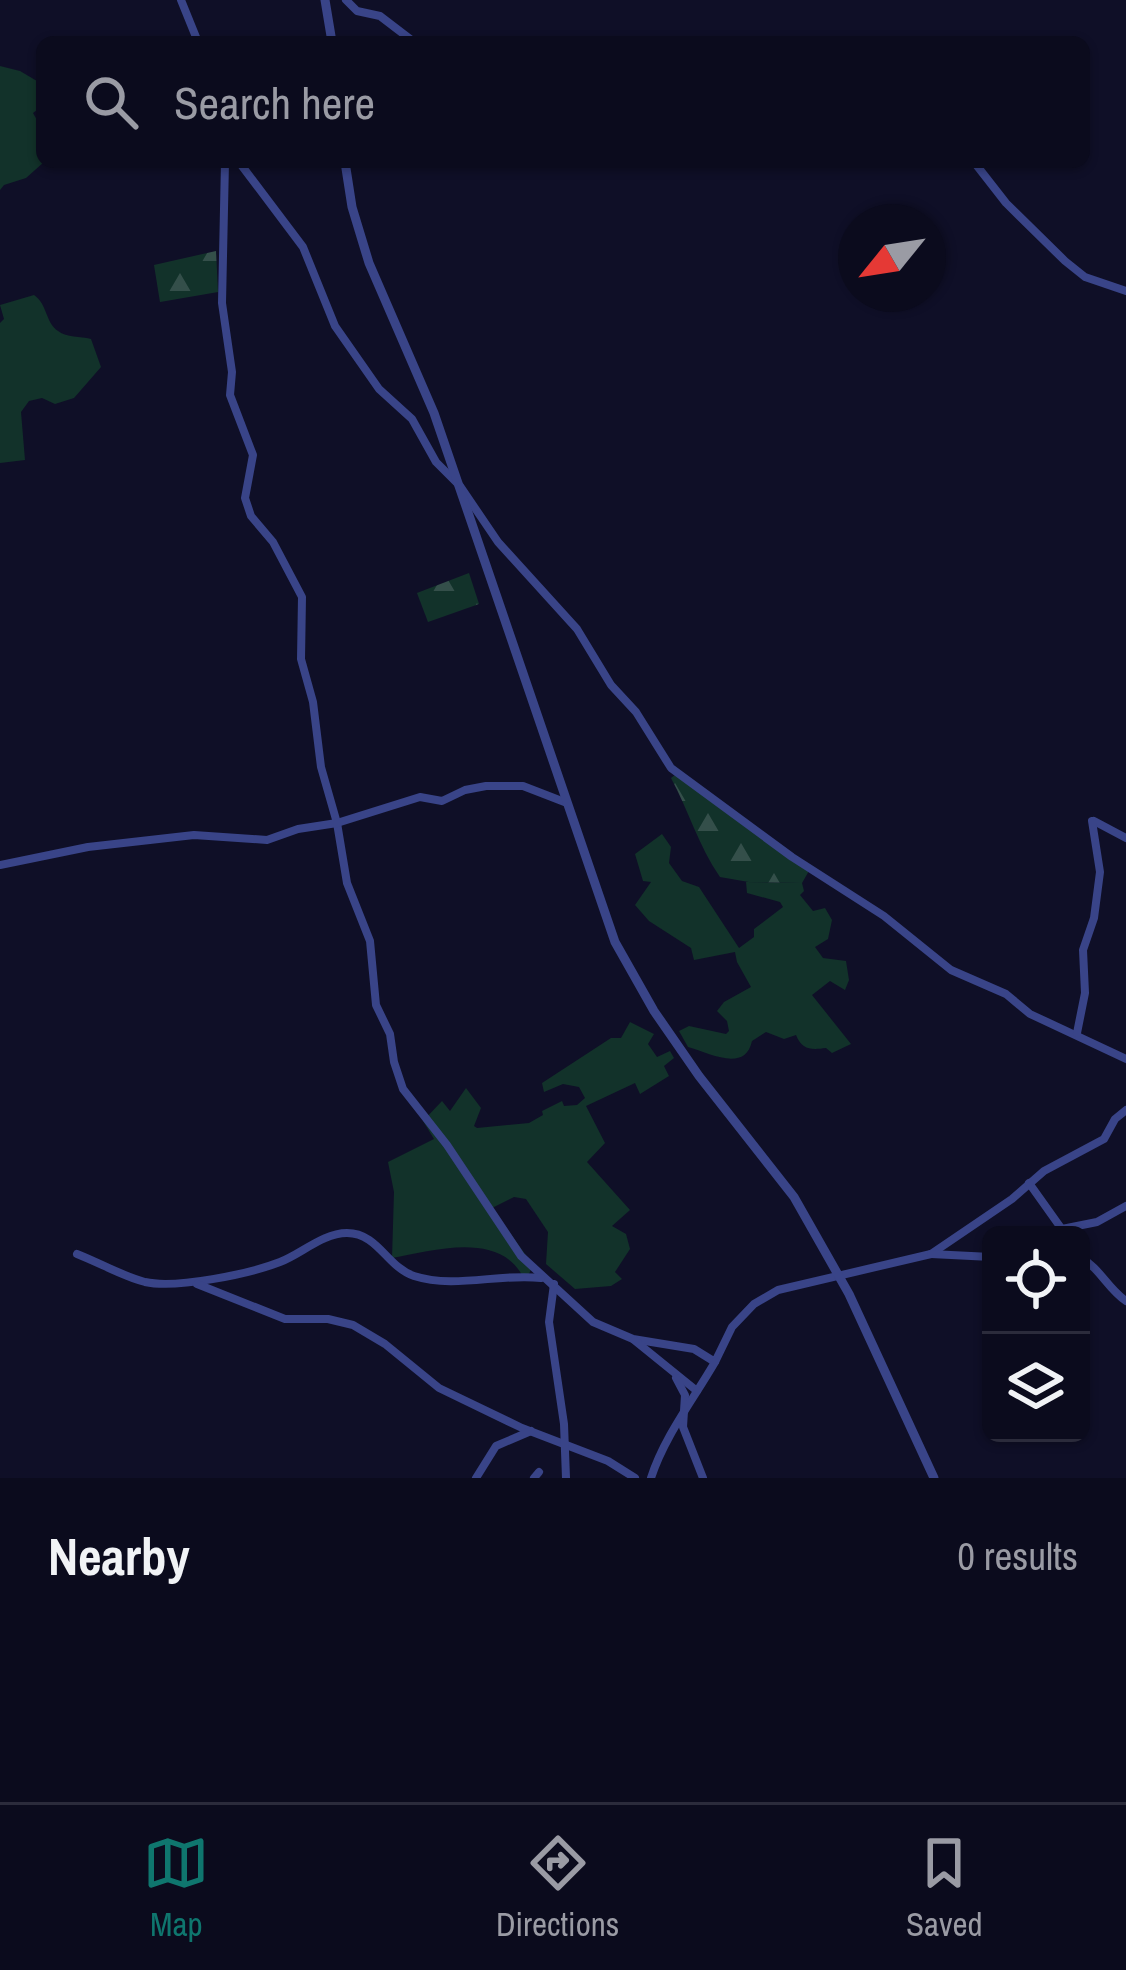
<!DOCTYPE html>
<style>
body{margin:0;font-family:"Archivo Narrow",sans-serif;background:#141426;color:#f1f3f6}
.controls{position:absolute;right:36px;bottom:36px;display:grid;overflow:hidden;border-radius:18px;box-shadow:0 3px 9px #0004}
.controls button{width:108px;height:108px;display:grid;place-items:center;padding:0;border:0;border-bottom:3px solid #2b2b3b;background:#0b0b1d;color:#f1f3f6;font:60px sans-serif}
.compass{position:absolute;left:838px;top:204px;width:108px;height:108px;border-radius:50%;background:#0b0b1d;box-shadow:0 3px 9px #0004;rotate:240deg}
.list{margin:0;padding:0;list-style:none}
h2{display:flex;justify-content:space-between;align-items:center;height:156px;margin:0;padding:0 48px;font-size:51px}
h2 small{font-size:39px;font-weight:400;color:#9a9ba4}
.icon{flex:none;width:66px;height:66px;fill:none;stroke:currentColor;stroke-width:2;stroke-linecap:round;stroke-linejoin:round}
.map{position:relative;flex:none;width:1126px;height:1478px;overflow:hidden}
.search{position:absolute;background:#0b0b1d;box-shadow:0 3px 9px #0004;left:36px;right:36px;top:36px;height:132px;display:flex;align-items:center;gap:30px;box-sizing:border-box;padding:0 42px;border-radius:18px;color:#9a9ba4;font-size:45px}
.sheet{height:324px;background:#0b0b1d}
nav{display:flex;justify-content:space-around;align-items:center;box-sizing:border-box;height:168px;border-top:3px solid #2b2b3b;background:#0b0b1d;font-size:33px;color:#9a9ba4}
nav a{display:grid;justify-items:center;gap:6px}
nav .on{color:#0f766e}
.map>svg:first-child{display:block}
</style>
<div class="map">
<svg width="1126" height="1478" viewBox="0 0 1126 1478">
<defs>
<pattern id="forest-firs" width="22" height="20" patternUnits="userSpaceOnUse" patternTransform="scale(3)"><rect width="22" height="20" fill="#12322a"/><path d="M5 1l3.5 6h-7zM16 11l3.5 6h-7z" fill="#344f4a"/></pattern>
</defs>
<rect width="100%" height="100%" fill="#0f0f27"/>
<g fill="#12322a">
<polygon points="0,66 20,71 42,84 42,106 33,113 42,129 44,162 26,178 4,185 0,190"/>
<path d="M34,295c14,10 11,27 24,36 9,7 22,5 33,8l10,28 -27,31 -19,6 -13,-6 -13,3 -8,11 4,48 -25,3v-140l4,-4 -4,-14z"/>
<path d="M662,834l9,13 -2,16 13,18 17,6 40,61 15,-11v-8l29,-22 -3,-5 -33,-9 -1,-11 56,1 2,8 -4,4 13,16 12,-3 7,12 -4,19 -13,8 8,11 23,3 3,19 -4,10 -15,-9 -18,14 39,49 -19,9 -6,-5c-15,2 -24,2 -30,-13l-12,4 -18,-7 -14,9c-7,32 -42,12 -64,6l-9,-16 10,-5 37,8 3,-3 -2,-10 -10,-10 7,-9 27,-15 -14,-25 -2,-10 -41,8 -3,-12 -42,-27 -14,-16 16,-23 -8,-1 -8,-27z"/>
<path d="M630,1022l24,12 -6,10 9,13 13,-6 4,7 -10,8 5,10 -29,18 -5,-11 -49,23 19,37 -18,19 43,48 -18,16 14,8 4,15 -15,23 7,7 -11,7 -36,3 -29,-25 2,-32 -22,-33 -12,-2 -22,11 41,57 -5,11 -6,-1c-25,-44 -90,-24 -130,-17l2,-66 -6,-30 46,-23 -11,-18 19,-20 8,10 16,-23 15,20 -7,18 3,2 52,-5 14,-8 -1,-4 20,-10 2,5 13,-1 8,-7 -6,-11 -16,-3 -19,8 -2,-9 69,-45h10z"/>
</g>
<g fill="url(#forest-firs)">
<polygon points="216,251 218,292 160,302 154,265"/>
<polygon points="469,573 479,604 428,622 417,593"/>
<path d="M679,772l131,97 -8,14 -53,-1 -29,-5c-22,-32 -31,-66 -49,-99z"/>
</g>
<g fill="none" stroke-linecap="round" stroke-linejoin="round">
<g stroke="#394488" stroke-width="8">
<polyline points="181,0 198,42"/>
<polyline points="346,0 357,11 380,16 414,42"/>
<polyline points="225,162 222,303 232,372 230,395 253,455 245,498 251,516 273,542 302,597 301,659 313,702 321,767 337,823 347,883 370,941 376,1005 390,1034 394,1062 403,1089 447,1145 521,1256 593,1322 633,1339 694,1349 715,1362 732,1327 754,1304 778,1290 931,1254 1012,1199 1044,1171 1104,1139 1115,1119 1126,1110"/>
<polyline points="239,162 303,247 335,326 379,389 412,419 436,462 460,486 498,542 577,629 611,685 636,712 671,768 792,857 884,916 951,970 1006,994 1030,1014 1126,1059"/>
<polyline points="974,162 1006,203 1065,261 1085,277 1126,291"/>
<polyline points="1094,821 1126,838"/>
<polyline points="0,865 88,847 194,835 267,840 298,829 337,823 420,797 442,801 465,790 486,786 523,786 567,803"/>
<polyline points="1077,1033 1085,993 1083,950 1094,918 1100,872 1092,821"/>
<polyline points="1029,1183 1066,1235"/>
<polyline points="1062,1229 1097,1222 1126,1206"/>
<path d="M77,1254c23,9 45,22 68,28 31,7 104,-8 135,-20 21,-8 43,-29 67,-29 31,0 40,34 67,43 41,13 85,-3 127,2"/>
<polyline points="931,1254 991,1257"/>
<path d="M1081,1258c19,10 26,30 45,43"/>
<polyline points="197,1284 285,1319 328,1319 353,1325 385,1344 439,1388 522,1428 608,1461 635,1478"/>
<polyline points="554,1284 549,1322 564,1424 566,1478"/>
<polyline points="634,1340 697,1391"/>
<polyline points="676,1378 685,1395 683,1427 703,1478"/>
<polyline points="476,1478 496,1446 531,1431"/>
<polyline points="534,1478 539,1472"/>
<path d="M651,1478c13,-41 42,-78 64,-116"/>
</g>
<g stroke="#394488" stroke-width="9">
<polyline points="325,0 332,42"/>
<polyline points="345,162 352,207 369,263 434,413 615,942 654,1011 699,1076 794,1197 849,1294 934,1478"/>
</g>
</g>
</svg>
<div class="controls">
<button><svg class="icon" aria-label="locate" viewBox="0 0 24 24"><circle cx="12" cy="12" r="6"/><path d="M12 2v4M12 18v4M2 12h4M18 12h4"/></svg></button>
<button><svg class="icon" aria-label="layers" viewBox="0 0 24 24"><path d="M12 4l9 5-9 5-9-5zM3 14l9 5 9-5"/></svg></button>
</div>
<svg class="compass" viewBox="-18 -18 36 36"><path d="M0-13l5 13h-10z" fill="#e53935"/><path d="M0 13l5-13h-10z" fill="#9a9ba4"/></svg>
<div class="search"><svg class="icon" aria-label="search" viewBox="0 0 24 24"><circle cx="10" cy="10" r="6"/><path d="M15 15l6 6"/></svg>Search here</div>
</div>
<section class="sheet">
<h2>Nearby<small>0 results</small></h2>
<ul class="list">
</ul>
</section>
<nav>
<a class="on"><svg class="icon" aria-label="map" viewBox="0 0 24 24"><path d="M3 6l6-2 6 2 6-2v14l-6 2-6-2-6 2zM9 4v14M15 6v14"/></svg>Map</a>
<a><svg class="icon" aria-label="directions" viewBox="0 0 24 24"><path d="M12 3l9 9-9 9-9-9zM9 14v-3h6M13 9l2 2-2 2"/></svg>Directions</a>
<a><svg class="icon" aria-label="saved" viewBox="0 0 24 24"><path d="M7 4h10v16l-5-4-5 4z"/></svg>Saved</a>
</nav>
